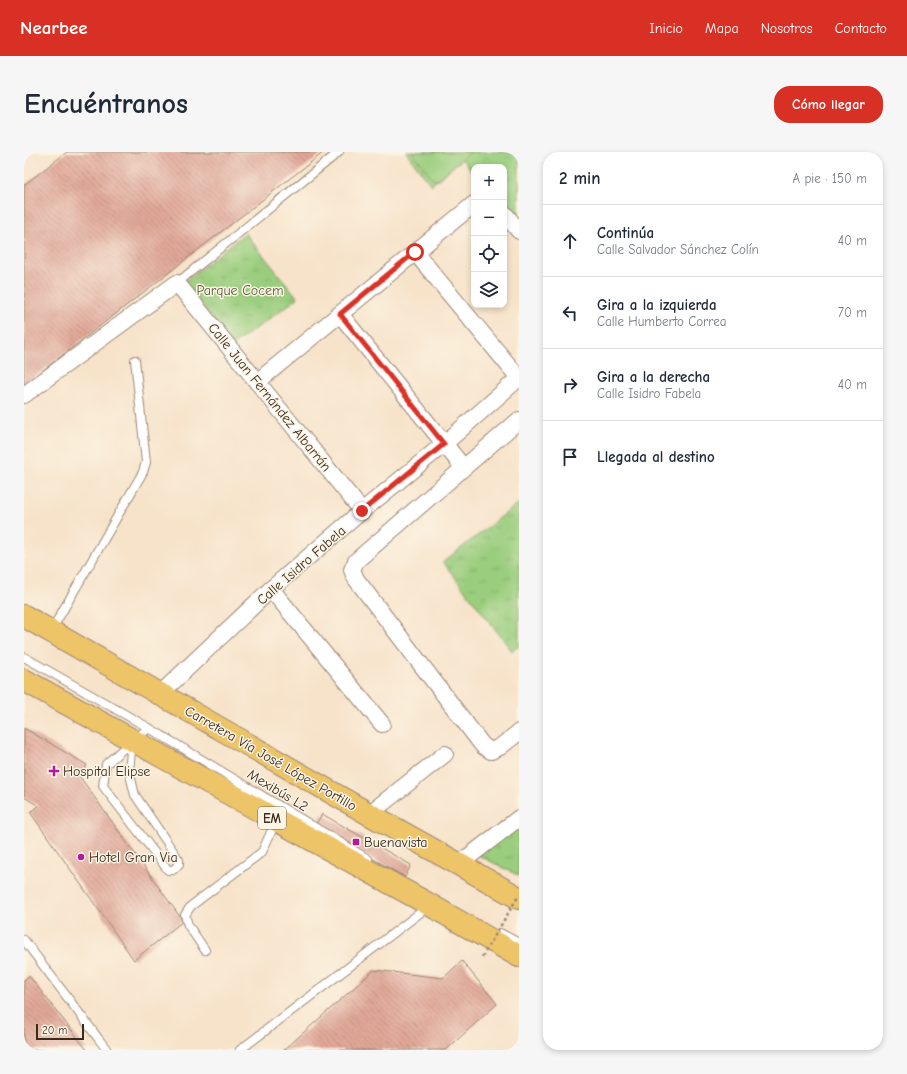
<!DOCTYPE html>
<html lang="es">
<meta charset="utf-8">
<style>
body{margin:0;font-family:"Comic Neue",sans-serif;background:#f6f6f7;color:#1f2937}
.controls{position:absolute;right:12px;top:12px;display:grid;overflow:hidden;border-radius:8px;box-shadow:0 2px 6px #0003}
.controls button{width:36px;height:36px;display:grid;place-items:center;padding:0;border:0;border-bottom:1px solid #e0e1e3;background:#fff;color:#1f2937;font:20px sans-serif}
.scale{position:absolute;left:12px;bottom:10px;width:48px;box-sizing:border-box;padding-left:4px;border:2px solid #3b2a1e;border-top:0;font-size:11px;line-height:14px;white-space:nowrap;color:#3b2a1e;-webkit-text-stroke:3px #fcf5e5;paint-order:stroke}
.stop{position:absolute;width:12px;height:12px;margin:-9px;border:3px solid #d93025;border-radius:50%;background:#fff}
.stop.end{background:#d93025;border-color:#fff;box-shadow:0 1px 4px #0008}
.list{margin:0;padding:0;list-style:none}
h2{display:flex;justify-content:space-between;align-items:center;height:52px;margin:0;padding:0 16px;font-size:17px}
h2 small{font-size:13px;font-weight:400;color:#747a83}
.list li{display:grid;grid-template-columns:26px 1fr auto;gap:12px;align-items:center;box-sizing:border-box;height:72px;padding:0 16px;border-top:1px solid #e0e1e3}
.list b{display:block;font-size:15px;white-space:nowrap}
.list p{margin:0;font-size:13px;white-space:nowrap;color:#747a83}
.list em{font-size:13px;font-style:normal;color:#747a83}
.icon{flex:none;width:22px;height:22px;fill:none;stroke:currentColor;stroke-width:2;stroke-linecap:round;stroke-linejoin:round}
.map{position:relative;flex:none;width:495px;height:898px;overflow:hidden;border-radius:16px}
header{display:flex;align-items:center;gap:24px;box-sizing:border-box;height:56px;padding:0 20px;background:#d93025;color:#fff}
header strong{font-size:19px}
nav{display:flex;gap:22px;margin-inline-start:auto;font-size:14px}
.intro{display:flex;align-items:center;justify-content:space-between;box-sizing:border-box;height:96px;padding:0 24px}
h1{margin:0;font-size:28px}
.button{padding:10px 18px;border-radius:16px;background:#d93025;color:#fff;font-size:14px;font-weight:700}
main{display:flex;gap:24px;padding:0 24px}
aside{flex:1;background:#fff;border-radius:16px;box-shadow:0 2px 6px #0003}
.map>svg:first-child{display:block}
</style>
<header>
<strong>Nearbee</strong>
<nav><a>Inicio</a><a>Mapa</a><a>Nosotros</a><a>Contacto</a></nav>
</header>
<div class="intro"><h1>Encuéntranos</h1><a class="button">Cómo llegar</a></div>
<main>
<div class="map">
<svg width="495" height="898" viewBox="0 0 495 898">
<defs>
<pattern id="park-tufts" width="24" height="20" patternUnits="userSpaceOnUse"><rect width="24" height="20" fill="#9acd7d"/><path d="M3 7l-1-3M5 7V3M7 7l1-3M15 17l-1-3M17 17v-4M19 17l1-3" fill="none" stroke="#86b06c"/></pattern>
<pattern id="building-back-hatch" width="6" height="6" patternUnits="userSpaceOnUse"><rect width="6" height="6" fill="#e1a899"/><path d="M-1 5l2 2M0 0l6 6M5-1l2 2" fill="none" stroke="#b8897c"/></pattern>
</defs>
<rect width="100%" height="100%" fill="#fcf5e5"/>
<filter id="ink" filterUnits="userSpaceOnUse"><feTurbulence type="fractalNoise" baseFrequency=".025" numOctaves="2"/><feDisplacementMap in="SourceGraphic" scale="8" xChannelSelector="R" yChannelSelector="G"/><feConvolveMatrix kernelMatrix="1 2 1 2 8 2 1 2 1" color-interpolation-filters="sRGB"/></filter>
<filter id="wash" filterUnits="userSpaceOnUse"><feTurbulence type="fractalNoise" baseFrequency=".012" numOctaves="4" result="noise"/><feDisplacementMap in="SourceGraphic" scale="16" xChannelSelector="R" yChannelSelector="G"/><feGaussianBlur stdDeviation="0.9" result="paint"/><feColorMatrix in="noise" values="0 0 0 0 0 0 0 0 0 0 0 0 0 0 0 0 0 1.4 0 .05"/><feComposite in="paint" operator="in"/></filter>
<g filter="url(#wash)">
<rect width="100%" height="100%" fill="#f7e3ca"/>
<g fill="url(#park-tufts)" stroke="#6a7c4e">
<polygon points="382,0 495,0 495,61 486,69 480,60 480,15 450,15 450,22 438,7 407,33"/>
<polygon points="221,81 274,146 209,193 160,130"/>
<polygon points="495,351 495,494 488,499 419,410"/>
<polygon points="495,671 495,724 454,703"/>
</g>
<polygon fill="#9acd7d" stroke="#6a7c4e" points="388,0 447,0 411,29"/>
<g id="blocks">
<g fill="url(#building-back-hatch)">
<polygon points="43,0 300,0 0,233 0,33"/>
<polygon points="0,576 63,613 56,625 159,769 110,808 6,660 15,654 0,645"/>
<polygon points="298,662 387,713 381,725 291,674"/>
<polygon points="438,809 473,852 422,898 260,898 350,818 419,826"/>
<polygon points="5,824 63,898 0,898 0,828"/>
</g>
</g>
</g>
<g filter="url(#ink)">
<use href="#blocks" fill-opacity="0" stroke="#998674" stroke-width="1"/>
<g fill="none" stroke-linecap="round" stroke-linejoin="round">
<defs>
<g id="lane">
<polyline points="153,131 315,0"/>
<polyline points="27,479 119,320 122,310 111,208"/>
<polyline points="0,505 125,576 344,707"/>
<polyline points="108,590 105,619 111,643 155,708 155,712 149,718 144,718 79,634 82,612 108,589 125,576"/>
<polyline points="476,781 495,791"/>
<polyline points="0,788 83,898"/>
<polyline points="181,798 164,773 161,763 167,754 238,700 252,669"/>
<polyline points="216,898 405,754"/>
</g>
<g id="street">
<polyline points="480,61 495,79"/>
<polyline points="391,100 495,226"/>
<polyline points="316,162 439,315"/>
<polyline points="233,230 450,52"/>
<polyline points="0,243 153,131 338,359"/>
<polyline points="495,268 332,409 328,418 332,427 459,594 467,599 476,595 495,580"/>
<polyline points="247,437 358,572"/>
<polyline points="136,542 247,437 338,359 420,292 495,226"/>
<polyline points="345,662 421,602"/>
<polyline points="435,712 495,666"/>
</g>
<g id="primary">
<polyline points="0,464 345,662 495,746"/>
<polyline points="0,528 406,753 495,804"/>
</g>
</defs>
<use href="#lane" stroke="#998674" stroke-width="10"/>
<use href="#street" stroke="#998674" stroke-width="18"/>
<use href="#primary" stroke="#998674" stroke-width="24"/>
<use href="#lane" stroke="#fff" stroke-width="8"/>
<use href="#street" stroke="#fff" stroke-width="16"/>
<use href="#primary" stroke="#eec469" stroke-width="22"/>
<polyline stroke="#998674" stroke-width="2.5" stroke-dasharray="3 3" stroke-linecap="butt" points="458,805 495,743"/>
</g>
</g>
<g fill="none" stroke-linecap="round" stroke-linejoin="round" filter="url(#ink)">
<polyline stroke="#d93025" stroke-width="5" points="338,359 420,292 316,162 391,100"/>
</g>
<g fill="#b5179e" stroke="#fcf5e5" stroke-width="1.5">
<path d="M28 613h4v4h4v4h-4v4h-4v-4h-4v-4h4z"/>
<rect x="328" y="686" width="8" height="8" rx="2"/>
<circle cx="57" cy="705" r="4"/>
</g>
<g text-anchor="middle" stroke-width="3" stroke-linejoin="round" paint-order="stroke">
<rect fill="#fcf5e5" stroke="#75675a" stroke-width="1" x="234" y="655" width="28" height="22" rx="3"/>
<g font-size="13" font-weight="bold" fill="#3b2a1e">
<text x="248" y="671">EM</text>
</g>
<g font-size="14" fill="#585b3a" stroke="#fcf5e5">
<text x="216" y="143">Parque Cocem</text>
</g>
<g font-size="14" fill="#3b2a1e" stroke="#fcf5e5">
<text transform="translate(246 245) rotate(51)" y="5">Calle Juan Fernández Albarrán</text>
<text transform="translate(277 413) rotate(-41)" y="5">Calle Isidro Fabela</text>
<text transform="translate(247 606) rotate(30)" y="5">Carretera Vía José López Portillo</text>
<text transform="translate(254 638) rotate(31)" y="5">Mexibús L2</text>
</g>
<g font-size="14" fill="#3b2a1e" stroke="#fcf5e5" text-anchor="start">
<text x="39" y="624">Hospital Elipse</text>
<text x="340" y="695">Buenavista</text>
<text x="65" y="710">Hotel Gran Via</text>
</g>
</g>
</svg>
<div class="controls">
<button>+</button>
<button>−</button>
<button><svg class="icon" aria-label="locate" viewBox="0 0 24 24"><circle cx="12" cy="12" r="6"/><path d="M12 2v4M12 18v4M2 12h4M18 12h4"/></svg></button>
<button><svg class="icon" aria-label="layers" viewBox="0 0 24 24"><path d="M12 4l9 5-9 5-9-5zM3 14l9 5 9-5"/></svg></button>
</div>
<div class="scale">20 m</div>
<div class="stop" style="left:391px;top:100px"></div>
<div class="stop end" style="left:338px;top:359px"></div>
</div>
<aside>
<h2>2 min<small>A pie · 150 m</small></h2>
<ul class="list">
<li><svg class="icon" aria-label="ahead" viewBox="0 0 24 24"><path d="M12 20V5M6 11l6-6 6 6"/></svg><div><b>Continúa</b><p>Calle Salvador Sánchez Colín</p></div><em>40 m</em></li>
<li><svg class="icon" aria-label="left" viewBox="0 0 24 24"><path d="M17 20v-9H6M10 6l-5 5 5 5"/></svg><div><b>Gira a la izquierda</b><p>Calle Humberto Correa</p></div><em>70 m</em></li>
<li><svg class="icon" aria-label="right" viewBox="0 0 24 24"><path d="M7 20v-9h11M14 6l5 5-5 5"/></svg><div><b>Gira a la derecha</b><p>Calle Isidro Fabela</p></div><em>40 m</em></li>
<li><svg class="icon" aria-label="arrive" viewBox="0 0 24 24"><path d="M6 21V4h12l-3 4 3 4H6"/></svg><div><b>Llegada al destino</b></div></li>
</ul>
</aside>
</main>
